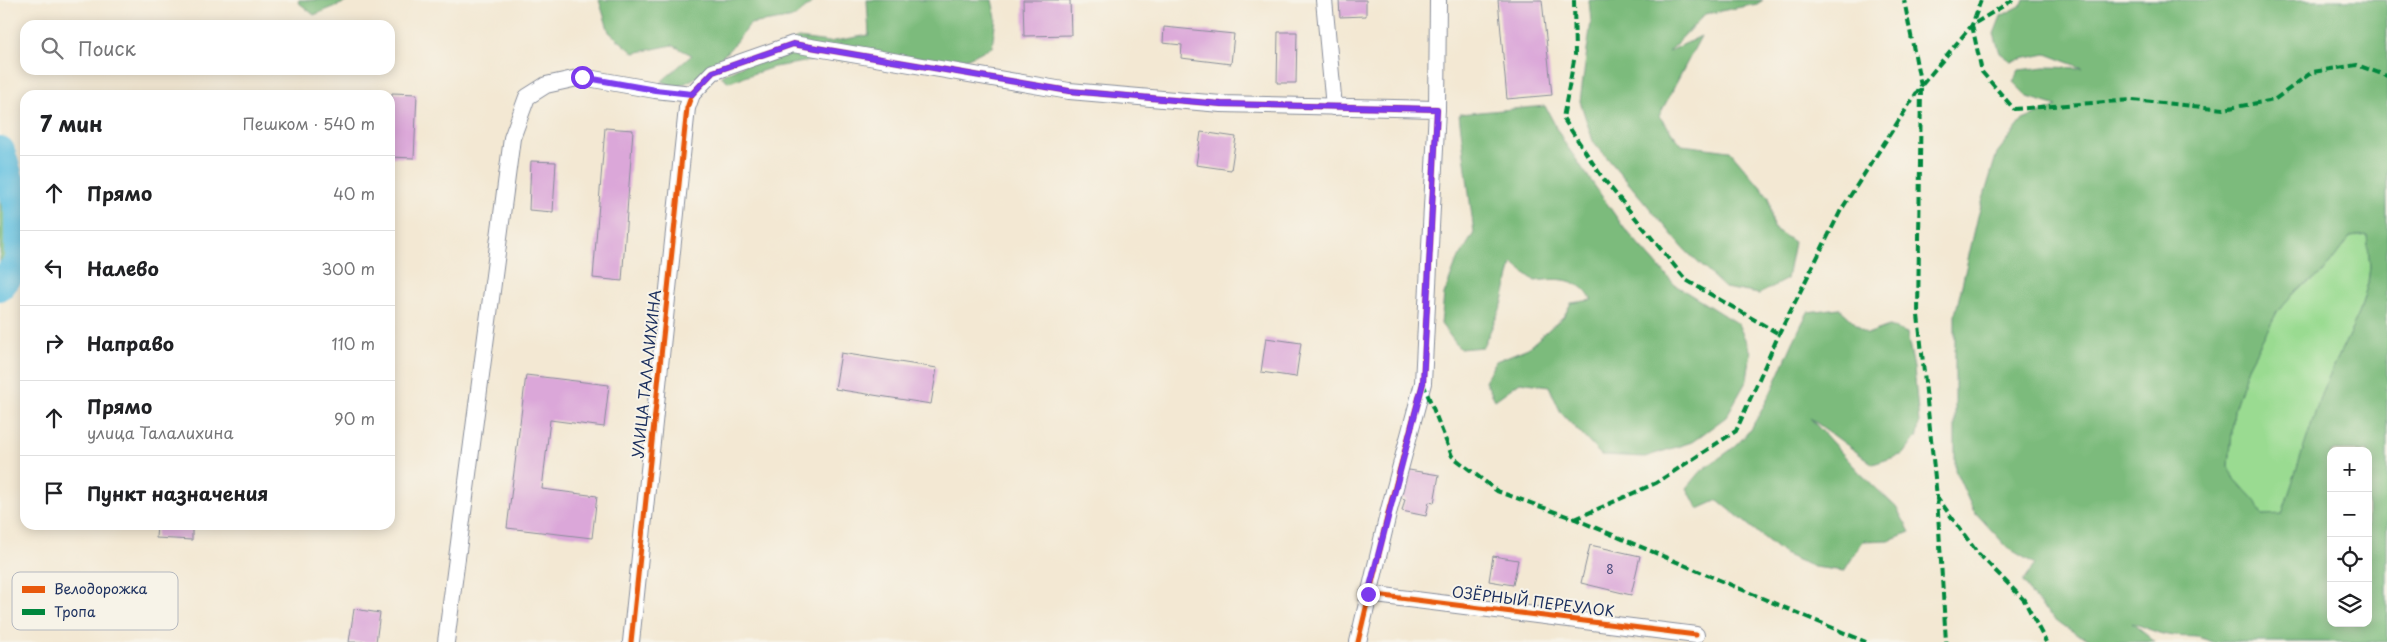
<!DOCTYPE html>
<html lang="ru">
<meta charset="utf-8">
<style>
body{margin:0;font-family:"Playpen Sans",sans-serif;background:#f6f6f6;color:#202124}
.controls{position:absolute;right:15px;bottom:15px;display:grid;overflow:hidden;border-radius:10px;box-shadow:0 2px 12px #0003}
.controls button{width:45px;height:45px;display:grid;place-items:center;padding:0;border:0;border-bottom:1px solid #e0e0e0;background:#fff;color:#202124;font:25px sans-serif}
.stop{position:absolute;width:15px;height:15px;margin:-11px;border:4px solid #7c3aed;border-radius:50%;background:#fff}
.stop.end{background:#7c3aed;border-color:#fff;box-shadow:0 1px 5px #0008}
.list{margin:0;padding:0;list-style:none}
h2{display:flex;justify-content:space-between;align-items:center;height:65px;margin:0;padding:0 20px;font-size:21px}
h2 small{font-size:16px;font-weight:400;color:#757577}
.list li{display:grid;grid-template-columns:32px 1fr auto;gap:15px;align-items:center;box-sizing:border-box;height:75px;padding:0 20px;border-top:1px solid #e0e0e0}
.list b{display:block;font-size:19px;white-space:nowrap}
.list p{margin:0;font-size:16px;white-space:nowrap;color:#757577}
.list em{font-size:16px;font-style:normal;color:#757577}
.icon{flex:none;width:28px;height:28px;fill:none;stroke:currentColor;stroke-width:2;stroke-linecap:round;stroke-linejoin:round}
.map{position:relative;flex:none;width:2387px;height:642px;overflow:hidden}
.search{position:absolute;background:#fff;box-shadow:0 2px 12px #0003;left:20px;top:20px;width:375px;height:55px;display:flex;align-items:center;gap:12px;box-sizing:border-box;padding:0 18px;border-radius:15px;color:#757577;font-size:19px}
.panel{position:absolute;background:#fff;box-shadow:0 2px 12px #0003;left:20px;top:90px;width:375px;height:440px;border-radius:15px}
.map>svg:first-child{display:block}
</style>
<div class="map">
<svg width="2387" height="642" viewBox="0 0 2387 642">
<rect width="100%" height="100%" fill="#f7f3e8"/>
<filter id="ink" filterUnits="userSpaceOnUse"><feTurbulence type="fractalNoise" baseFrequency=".02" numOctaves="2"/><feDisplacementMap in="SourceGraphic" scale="10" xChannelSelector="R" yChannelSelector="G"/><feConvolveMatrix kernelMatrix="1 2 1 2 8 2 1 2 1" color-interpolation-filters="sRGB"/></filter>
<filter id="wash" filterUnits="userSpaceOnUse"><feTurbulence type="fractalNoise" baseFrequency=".0096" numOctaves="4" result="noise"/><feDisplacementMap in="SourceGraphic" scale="20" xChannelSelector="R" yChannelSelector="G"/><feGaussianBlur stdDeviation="1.12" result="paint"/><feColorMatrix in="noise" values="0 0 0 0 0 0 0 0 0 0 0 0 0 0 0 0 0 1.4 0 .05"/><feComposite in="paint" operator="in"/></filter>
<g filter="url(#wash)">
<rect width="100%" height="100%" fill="#f3e8d3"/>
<polygon fill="#9adb91" stroke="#5a8578" points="2367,235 2370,267 2368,283 2359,314 2323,389 2282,515 2262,515 2255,502 2235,479 2229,466 2234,409 2248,367 2277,312 2297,289 2322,274 2350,237"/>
<g fill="#7bbb7b" stroke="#4b756c" fill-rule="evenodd">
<polygon points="299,0 351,0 314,15 298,2"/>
<polygon points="599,0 815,0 795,17 750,24 729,50 704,73 676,88 662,81 692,55 672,45 634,53 609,32"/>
<polygon points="867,0 992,0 996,18 992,47 968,58 938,66 823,59 774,67 729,82 721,76 798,38 829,42 869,35"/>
<polygon points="1589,0 1763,0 1757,4 1705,14 1668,52 1701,36 1659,116 1682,145 1730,151 1769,197 1773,228 1794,242 1787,279 1759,294 1725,288 1685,250 1593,141 1580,101 1591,22"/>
<path d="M2024,0h363v642h-174c-19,-8 -21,-4 -39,-6 -15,-2 -28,-8 -42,-13l23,19c-14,0 -45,0 -58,0 -31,-9 -58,-34 -74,-60l12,-18 -27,-16 -35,-38 -18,-40v-155l23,-99 19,-63 26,-33 34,-14 -29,-9 -15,-15 6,-12 26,-3 38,1 -37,-14 -35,7 -11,-8 -6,-19 7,-18 21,-11zM2367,235l3,32 -2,16 -9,31 -36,75 -41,125 -20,1 -6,-13 -21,-23 -6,-13 5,-57 14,-42 29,-55 20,-23 25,-15 28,-37zM2331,451h37v172h-37z"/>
<path d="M1545,106l19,36 60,86 51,57 63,39 13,28 -4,28 -21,37 -34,25 -47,15 -44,-2 -40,-42 -12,-27 -29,-4 -25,18 -10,-19 11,-20 32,-13 36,-32 7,-13 21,-3c-14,-23 -32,-22 -57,-19l-23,-18 -10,42 -19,42 -23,2 -19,-25 3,-29 12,-32 18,-30 -15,-119z"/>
<polygon points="0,151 19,211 19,262 0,286"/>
<path d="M1839,308l28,26 22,-8 18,7 7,35 5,55 -2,13 -13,18 -31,10 -63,-46 50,55 36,34 14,25 -21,8 -26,1 -19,30 -30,-4 -30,-13 -66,-54 -20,9 -11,-21c6,-6 11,-15 18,-20 19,-14 31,-19 46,-40 24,-36 36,-78 57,-116z"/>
</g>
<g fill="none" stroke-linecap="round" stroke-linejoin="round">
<polyline stroke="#63c1e1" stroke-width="30" points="0,151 19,211 19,262 0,286"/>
</g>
<g id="blocks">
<g fill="#dba7d9">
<polygon points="1023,0 1070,0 1071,35 1024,36"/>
<polygon points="1339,0 1366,0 1366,16 1340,17"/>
<polygon points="1498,0 1542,0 1552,95 1507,99"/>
<polygon points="1164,27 1234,34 1231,64 1181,58 1182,45 1163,43"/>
<polygon points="1278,32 1297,32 1296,83 1277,83"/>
<polygon points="392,93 417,94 414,158 390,157"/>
<polygon points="605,128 633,130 622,281 593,278"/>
<polygon points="1201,132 1236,137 1231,170 1196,165"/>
<polygon points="531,161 556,162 553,212 529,210"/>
<polygon points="1266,338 1301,343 1296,377 1261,372"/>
<polygon points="841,353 937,368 931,404 835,389"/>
<polygon points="526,375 609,385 604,427 550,420 542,489 597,496 592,538 507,528"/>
<polygon points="1403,469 1439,475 1434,503 1429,502 1426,516 1402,511 1405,499 1398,497"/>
<polygon points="157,525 192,525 192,540 156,538"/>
<polygon points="1590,545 1640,556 1631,595 1581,583"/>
<polygon points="1493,556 1518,560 1513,585 1489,581"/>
<polygon points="354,609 380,613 376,642 349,642"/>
</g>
</g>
</g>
<g filter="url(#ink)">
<use href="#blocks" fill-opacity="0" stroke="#878c98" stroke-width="1"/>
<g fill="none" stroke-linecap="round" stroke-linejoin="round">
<defs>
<g id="minor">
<polyline points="1324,0 1334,107"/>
<polyline points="1437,109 1438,0"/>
<polyline points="1368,594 1696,635"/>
<polyline points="446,642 512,138 527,97 546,85 582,77 655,90 692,94"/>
<polyline points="631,642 687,108 692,94 713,72 793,44 1069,91 1221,104 1437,109 1423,383 1389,510 1358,642"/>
</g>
</defs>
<use href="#minor" stroke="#878c98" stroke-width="18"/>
<use href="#minor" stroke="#fff" stroke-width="16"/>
<g stroke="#00873e" stroke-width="4" stroke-dasharray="8 4" stroke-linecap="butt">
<polyline points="1574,0 1575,55 1563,118 1602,177 1686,280 1779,334"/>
<polyline points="1981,0 1972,25 1921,86 1918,315 1937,497 1976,551 2024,600 2046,642"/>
<polyline points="2013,0 1972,25 1982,72 2014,109 2132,100 2224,109 2274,100 2312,72 2357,65 2387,76"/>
<polyline points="1423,383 1452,456 1497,491 1575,519 1866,642"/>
<polyline points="1937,497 1946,642"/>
<polyline points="1575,519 1656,483 1736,431 1779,334 1841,210 1921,86 1904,0"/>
</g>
<defs>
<g id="cycleway">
<polyline points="1368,594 1696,635"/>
<polyline points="631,642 687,108 692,94 713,72 793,44 1069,91 1221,104 1437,109 1423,383 1389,510 1358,642"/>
</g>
</defs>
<use href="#cycleway" stroke="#f7f3e8" stroke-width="8"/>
<use href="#cycleway" stroke="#e8590c" stroke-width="5"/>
</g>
</g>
<g fill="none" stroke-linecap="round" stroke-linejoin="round" filter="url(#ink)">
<polyline stroke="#7c3aed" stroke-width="6" points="582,77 655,90 692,94 713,72 793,44 1069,91 1221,104 1437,109 1423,383 1368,594"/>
</g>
<g text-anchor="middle" stroke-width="4" stroke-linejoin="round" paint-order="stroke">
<g font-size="12" fill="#4b4d7d">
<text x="1610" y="574">8</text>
</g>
<g font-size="15" fill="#1b2f5e" stroke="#f7f3e8">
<text transform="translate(647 374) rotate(-84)" y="5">УЛИЦА ТАЛАЛИХИНА</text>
<text transform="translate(1533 602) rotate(7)" y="5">ОЗЁРНЫЙ ПЕРЕУЛОК</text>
</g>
</g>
<rect x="12" y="572" width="166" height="58" rx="8" fill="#f7f3e8" stroke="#b5b8bf" stroke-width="1"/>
<rect x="22" y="586" width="23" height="7" fill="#e8590c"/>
<rect x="22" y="609" width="23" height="6" fill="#00873e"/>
<g font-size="14" fill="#1b2f5e">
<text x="54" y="594">Велодорожка</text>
<text x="54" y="617">Тропа</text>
</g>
</svg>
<div class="controls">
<button>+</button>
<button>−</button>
<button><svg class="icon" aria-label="locate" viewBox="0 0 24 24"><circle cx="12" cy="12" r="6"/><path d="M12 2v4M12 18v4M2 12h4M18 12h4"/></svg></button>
<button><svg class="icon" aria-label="layers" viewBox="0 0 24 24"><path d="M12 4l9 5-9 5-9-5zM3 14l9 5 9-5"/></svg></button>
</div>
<div class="stop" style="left:582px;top:77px"></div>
<div class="stop end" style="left:1368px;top:594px"></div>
<div class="search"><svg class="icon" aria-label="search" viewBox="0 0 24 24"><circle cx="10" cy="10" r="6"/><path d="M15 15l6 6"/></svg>Поиск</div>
<section class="panel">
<h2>7 мин<small>Пешком · 540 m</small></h2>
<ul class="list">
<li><svg class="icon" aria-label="ahead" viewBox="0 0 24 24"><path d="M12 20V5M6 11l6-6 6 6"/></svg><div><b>Прямо</b></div><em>40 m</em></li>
<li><svg class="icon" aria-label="left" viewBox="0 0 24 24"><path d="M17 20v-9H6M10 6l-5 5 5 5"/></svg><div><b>Налево</b></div><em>300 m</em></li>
<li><svg class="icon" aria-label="right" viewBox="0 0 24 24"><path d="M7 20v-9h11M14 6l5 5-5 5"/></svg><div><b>Направо</b></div><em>110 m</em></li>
<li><svg class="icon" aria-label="ahead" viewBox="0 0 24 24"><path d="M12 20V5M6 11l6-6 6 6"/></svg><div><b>Прямо</b><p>улица Талалихина</p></div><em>90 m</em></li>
<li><svg class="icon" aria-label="arrive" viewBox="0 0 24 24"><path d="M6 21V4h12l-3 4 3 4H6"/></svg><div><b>Пункт назначения</b></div></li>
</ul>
</section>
</div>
